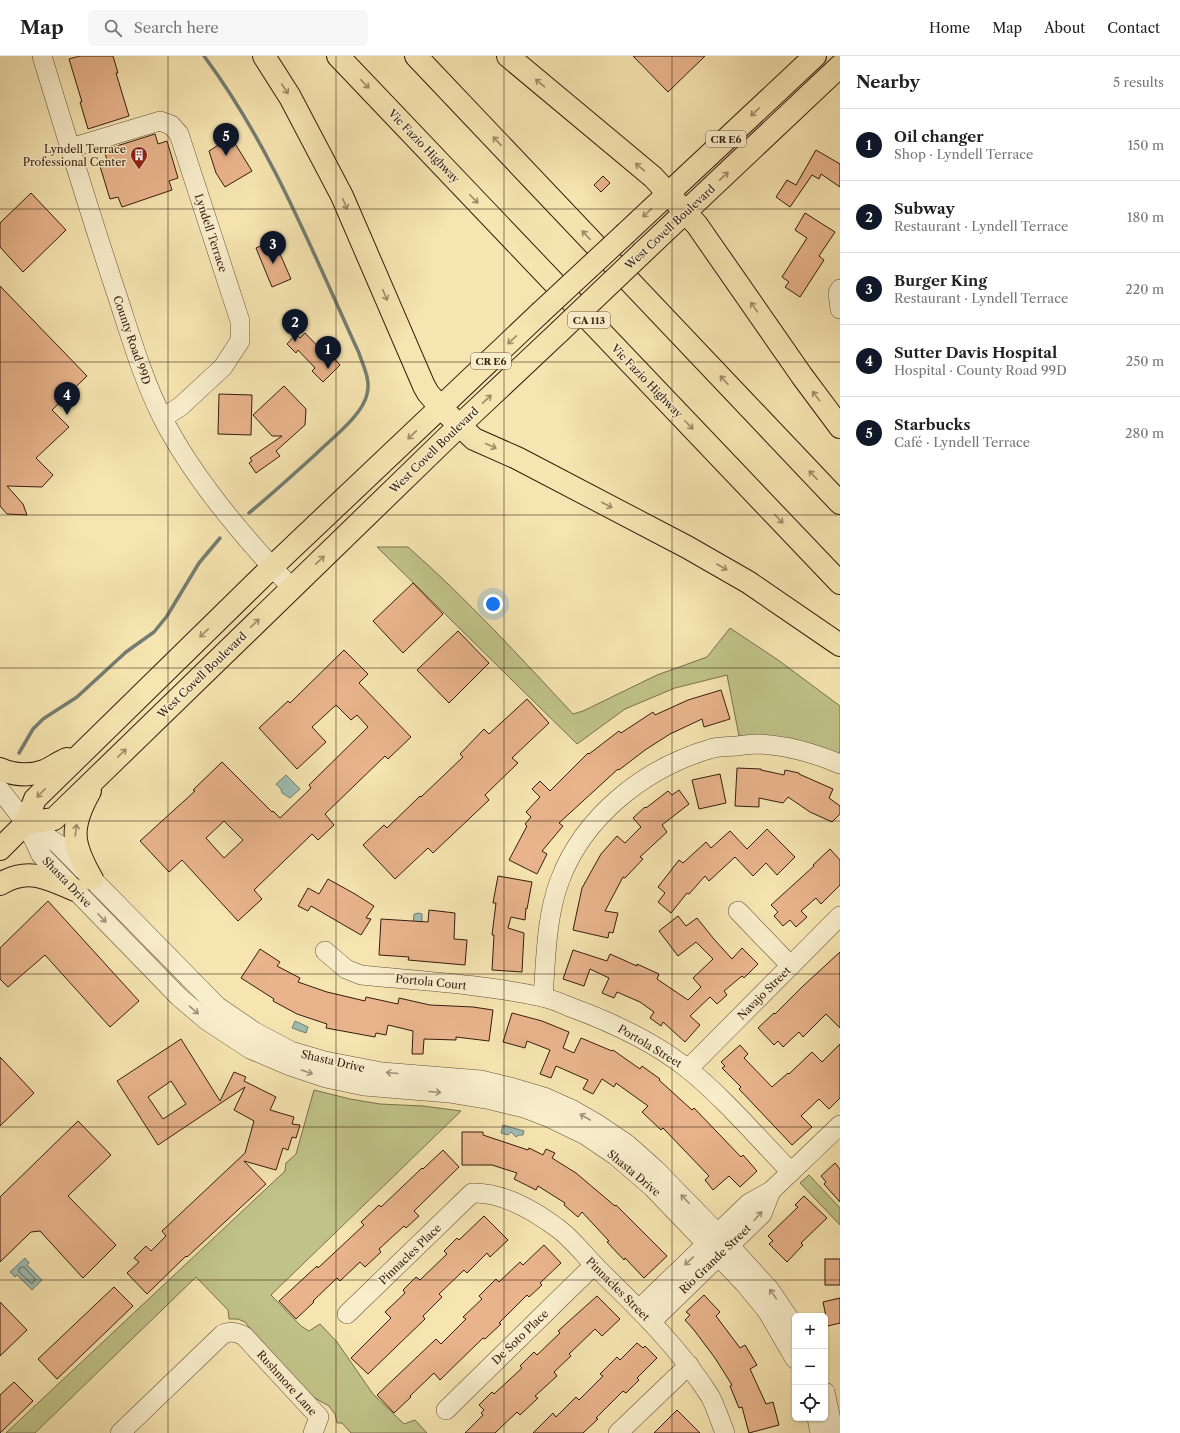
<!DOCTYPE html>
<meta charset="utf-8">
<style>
body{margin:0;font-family:"Libre Caslon Text",serif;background:#f6f6f6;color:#222}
.controls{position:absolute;right:12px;bottom:12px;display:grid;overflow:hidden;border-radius:6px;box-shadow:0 1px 3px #0004}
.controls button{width:36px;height:36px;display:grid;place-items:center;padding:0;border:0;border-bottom:1px solid #e0e0e0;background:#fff;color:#222;font:20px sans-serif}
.you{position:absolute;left:493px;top:548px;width:14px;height:14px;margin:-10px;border:3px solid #fff;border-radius:50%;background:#1a73e8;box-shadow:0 0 0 6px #1a73e833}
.badge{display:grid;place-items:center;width:26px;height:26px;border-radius:50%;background:#111827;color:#fff;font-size:13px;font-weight:700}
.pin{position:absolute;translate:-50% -33px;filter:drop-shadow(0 1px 2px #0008)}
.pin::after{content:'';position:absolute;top:21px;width:14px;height:12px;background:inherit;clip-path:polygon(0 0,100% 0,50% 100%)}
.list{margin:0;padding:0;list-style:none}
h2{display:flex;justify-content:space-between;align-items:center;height:52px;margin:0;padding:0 16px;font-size:17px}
h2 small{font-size:13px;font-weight:400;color:#767676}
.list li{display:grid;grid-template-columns:26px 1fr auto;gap:12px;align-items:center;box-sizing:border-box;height:72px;padding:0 16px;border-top:1px solid #e0e0e0}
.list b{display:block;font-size:15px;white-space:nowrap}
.list p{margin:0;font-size:13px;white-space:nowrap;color:#767676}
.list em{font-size:13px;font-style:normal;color:#767676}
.icon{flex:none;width:22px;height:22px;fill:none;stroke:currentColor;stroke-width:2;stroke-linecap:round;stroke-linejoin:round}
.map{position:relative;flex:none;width:840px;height:1377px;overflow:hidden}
header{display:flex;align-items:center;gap:24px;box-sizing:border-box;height:56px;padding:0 20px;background:#fff;border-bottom:1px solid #e0e0e0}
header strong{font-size:19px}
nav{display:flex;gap:22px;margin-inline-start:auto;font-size:14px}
.search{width:280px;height:36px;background:#f6f6f6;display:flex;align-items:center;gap:10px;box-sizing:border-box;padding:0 14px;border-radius:6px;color:#767676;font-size:15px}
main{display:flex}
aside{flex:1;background:#fff}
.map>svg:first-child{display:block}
</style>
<header>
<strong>Map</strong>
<div class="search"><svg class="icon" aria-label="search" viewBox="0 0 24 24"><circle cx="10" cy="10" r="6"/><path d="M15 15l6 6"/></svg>Search here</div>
<nav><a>Home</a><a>Map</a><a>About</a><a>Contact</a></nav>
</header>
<main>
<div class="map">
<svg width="840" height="1377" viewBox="0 0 840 1377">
<rect width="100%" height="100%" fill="#f6e5b1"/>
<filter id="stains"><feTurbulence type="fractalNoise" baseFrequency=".005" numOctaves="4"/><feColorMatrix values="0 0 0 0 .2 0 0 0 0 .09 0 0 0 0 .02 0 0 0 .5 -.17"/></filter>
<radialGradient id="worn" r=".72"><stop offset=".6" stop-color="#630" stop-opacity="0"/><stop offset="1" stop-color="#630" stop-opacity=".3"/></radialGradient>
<g fill="#c0c389" stroke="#7a704c">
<path d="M377,491h31c59,52 112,110 165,167l10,-3 74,-36 50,-18 23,-29 48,32 62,46v49l-79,-19h-22l-12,-61 -52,13 -50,21 -48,35z"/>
<polygon points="314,1034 350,1043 380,1048 423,1050 461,1055 271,1239 301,1270 309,1275 320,1268 337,1286 373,1338 404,1368 415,1364 427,1377 351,1377 342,1367 337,1367 335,1358 328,1349 327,1349 313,1341 260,1286 245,1266 238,1263 229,1263 228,1254 196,1221 35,1377 6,1377 285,1115 286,1107 296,1098"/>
<polygon points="809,1119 840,1152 840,1169 800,1127"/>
</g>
<g fill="#9ebdb3" stroke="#747d71">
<polygon points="286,719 300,733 290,742 282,737 281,733 276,728"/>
<polygon points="419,857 422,858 422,866 413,870 414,858"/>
<polygon points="295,965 308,971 306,977 292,972"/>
<polygon points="503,1069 524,1075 523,1079 519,1079 516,1081 511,1076 508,1079 501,1077"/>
<polygon points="25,1202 29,1207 27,1209 42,1224 32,1234 17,1219 15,1221 10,1216"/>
</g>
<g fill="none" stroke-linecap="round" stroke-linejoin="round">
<polygon stroke="#6a6d61" stroke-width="1" points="22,1211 24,1211 35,1223 33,1227 31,1227 19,1216 19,1213"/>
<g stroke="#747d71" stroke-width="3.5">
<path d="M204,0c67,90 108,195 155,297 4,13 12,27 8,41 -4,21 -36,45 -51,60 -22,20 -44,40 -67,59"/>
<polyline points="19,697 33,673 43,663 77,641 126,596 154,576 167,560 199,507 220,482"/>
</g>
</g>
<g fill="#e9b48c" stroke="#351d0f" fill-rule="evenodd">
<polygon points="80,0 113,0 118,17 116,17 129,60 88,73 80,46 82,46 69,3"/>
<polygon points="633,0 705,0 668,36"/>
<polygon points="155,78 158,88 167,85 178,122 169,125 172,134 122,151 118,141 110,143 99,107 107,104 104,94"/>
<polygon points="231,81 252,115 225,131 216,117 209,95"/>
<polygon points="816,94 840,108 840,131 821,118 819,123 812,119 790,151 776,141 787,124 796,129"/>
<polygon points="603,120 610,127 601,136 594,129"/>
<polygon points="31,137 66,174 23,216 0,191 0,167"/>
<polygon points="805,157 835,176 819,200 824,204 800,241 785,231 789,226 782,221 807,182 795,174"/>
<polygon points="274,184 291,223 272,231 256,192"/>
<polygon points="0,230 87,320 52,354 69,371 36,402 53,419 42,431 7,430 23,448 27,459 7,458 0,450"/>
<polygon points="305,277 328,301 331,299 340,309 323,326 312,315 315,312 298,294 296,297 287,288 296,278 300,282"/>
<polygon points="284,330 306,353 305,369 276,395 280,400 256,417 249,407 252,405 250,402 282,380 272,380 253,359"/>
<polygon points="219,338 252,339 251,379 218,378"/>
<polygon points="413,527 443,558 403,597 373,565"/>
<polygon points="458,575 489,607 449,647 417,614"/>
<path d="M344,594l24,24 -9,9 52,54 -23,22 -3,-3 -60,58 9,11 -16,15 -6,-6 -58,56 8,9 -24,22 -56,-61 -13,12 -29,-31 55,-50 -2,-1 29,-28 50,50 1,-1 7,7 31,-30 -2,-3 59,-58 -11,-12 -6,5 -15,-15 -24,22 14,15 -29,27 -38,-41 29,-27 2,2zM224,765l19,19 -19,18 -18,-20z"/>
<polygon points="721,634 730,663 704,671 702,663 670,678 645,694 619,714 618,713 559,767 563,770 542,795 547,798 537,818 509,804 527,770 525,768 531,761 526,756 540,741 532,733 540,725 550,735 588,697 589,698 619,675 621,677 653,656 655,659 688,644"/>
<polygon points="527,643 549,667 512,702 518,707 485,739 489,744 433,797 428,792 395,823 363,789 384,769 387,772 420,740 421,741 463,701 460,698 484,673 489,678"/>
<polygon points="737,712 761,713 761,714 784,719 785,714 799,717 799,718 833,733 829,742 840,750 840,758 832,766 810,756 788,741 783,747 759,742 759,751 735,750"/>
<polygon points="720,718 726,747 699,753 692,724"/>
<polygon points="679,734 689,748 662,769 667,776 640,801 643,803 625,822 623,821 605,855 618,857 613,877 609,876 608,882 573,874 582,832 601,798 617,780 625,787 641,771 633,762 645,751 646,752 668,735 672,739"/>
<polygon points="767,773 795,801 777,819 766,807 753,820 735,801 709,825 705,820 689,838 687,837 671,857 658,846 665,837 658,831 679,804 683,807 706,786 711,792 730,775 747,793"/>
<polygon points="830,793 840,804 840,829 821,848 816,842 801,855 807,861 796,871 790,864 783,870 774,860 778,856 771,849 814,810 813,809"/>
<polygon points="498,820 532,826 527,853 526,852 525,864 511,861 508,872 524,877 522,916 492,914 494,879 492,879 496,847 493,847"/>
<polygon points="328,823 355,838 374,850 366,862 371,863 361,879 311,850 308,855 298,850 308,832 319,838"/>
<polygon points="48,845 139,945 110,971 45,899 8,931 0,923 0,892"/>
<polygon points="429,854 455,857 454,883 467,884 465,909 408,904 409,901 379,899 381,863 428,866"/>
<polygon points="678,860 686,870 697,862 713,882 732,903 742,892 758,908 744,922 742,920 724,935 727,939 717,948 710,941 690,960 700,969 685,986 663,966 661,970 650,962 654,956 640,946 617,936 614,942 602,937 609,922 590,913 584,930 563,923 573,894 607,905 610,898 637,910 637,908 659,918 657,923 688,944 701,931 693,922 713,903 696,886 678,900 659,875"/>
<polygon points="260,893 280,906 277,910 300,922 298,926 327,936 365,945 366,941 398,948 399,942 430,949 473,951 493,954 489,985 456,981 456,984 424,983 423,998 412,998 413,975 388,969 386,979 376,977 375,981 326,972 327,968 297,958 273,945 274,943 241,922"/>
<polygon points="840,896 840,972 826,958 803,981 799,976 783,991 778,985 774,989 758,972 774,957 775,958 802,931"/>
<polygon points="512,957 542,965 569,976 563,992 574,997 581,982 612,995 613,994 640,1013 642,1010 660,1023 659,1024 692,1054 694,1052 741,1101 743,1099 757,1115 740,1131 729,1120 713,1134 705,1124 709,1120 663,1072 661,1074 642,1056 648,1050 616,1027 614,1031 602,1023 593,1038 583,1033 588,1024 556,1010 551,1022 540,1018 550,994 527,985 525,992 503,986"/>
<path d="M181,983l39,62 14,-29 12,5 -2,4 32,16 -6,13 24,7 -2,7 8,1 -4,13 -4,-1 -4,13 -5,-2 -7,22 -32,-9 22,23 -79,73 -1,-1 -39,38 -20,-21 12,-11 -5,-4 12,-12 5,5 15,-15 -4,-5 83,-78 9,-32 -20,-11 11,-23 -87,58 -41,-64zM171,1025l15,23 -23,15 -15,-22z"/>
<polygon points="840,988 840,1042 829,1053 819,1043 801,1060 812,1071 792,1089 739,1033 741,1031 722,1012 725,1010 721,1006 740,989 748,998 744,1002 772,1031 788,1017 789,1018 812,996 822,1006"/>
<polygon points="0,1001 34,1037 0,1070"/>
<polygon points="78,1065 111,1099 68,1140 116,1189 83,1222 40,1175 31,1176 0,1206 0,1141"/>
<polygon points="462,1076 483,1076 483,1079 528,1094 529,1092 543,1099 546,1093 555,1097 552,1102 576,1117 615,1150 616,1149 667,1200 644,1222 625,1202 624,1204 607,1186 609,1185 582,1156 578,1161 564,1149 565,1147 538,1130 536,1134 514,1123 517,1117 492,1109 462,1109"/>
<polygon points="443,1094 459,1111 414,1155 419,1160 406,1172 404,1170 379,1193 381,1196 365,1211 360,1206 340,1225 337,1222 313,1245 314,1246 296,1263 279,1245 317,1210 318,1212 364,1169 361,1166 379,1149 381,1151 422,1112 423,1113"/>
<polygon points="835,1107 840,1113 840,1146 824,1128 826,1126 821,1120"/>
<polygon points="804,1140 827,1162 801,1187 803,1189 787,1206 769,1188 773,1185 768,1180 798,1151 795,1149"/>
<polygon points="484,1160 508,1184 490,1201 487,1197 467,1217 464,1214 439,1238 442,1241 423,1260 425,1263 368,1318 351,1302 391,1262 385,1256 405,1237 403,1234 416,1221 420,1224 447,1198 444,1195 457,1182 459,1184"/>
<polygon points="544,1189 561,1207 540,1227 542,1229 529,1241 527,1239 499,1267 501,1268 485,1283 483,1282 440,1324 434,1317 410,1340 411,1341 394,1357 377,1339 436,1283 441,1288 466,1263 463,1261 482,1243 479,1240 496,1223 499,1226 520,1206 523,1209"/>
<rect x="825" y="1203" width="15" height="26"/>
<polygon points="114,1231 133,1250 57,1323 38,1303"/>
<polygon points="704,1239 720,1256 716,1260 740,1292 745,1289 757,1309 750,1313 766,1348 773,1346 779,1369 749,1377 742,1351 739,1352 730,1330 732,1329 715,1302 694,1274 685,1264 690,1259 686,1256"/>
<polygon points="597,1240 620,1263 602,1280 595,1273 569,1298 571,1300 554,1316 557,1320 535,1340 538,1342 520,1359 517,1356 495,1377 465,1377 483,1359 481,1357 484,1354 479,1349 492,1336 494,1338 522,1312 520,1310 534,1296 537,1299 560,1277 558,1275"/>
<polygon points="840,1242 840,1267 828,1270 823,1246"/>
<polygon points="0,1246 27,1274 0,1300"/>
<polygon points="637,1287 643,1292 645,1290 657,1302 637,1322 639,1324 626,1337 623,1335 596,1362 598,1363 583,1377 533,1377 553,1357 556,1361 576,1341 579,1344 603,1320 600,1318 617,1301 620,1304"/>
<polygon points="14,1326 33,1345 0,1377 0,1339"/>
<polygon points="677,1354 700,1377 654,1377"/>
</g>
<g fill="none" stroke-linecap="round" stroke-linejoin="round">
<defs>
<g id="minor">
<path d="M42,0c24,79 48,158 74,236 14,42 26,85 46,125 31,61 82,121 130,171"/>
<polyline points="70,92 160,65 171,69 179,78 240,265 240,285 223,311 181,350 163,362"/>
<polyline points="840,233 838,237 840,253"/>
<polyline points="0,734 26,767 41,799 179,941 206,964 250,993 290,1010 326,1022 364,1030 449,1037 491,1044 524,1052 550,1062 585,1079 616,1100 652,1131 744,1227 767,1255 795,1303"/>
<polyline points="26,767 58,788 217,950 255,976 291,995 325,1005 382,1016 481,1024 514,1032 544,1041 573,1054 599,1069 627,1088 655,1113 729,1189 770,1234 795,1271"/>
<polyline points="738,855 791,910"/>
<path d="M325,895l21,18 15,6c60,6 121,9 181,22 9,2 19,6 28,10 41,15 83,34 118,62 37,30 69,68 103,103"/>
<path d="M543,941c3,-38 3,-81 17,-117 24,-64 85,-112 150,-131 8,-3 18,-2 27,-3 7,-1 14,-2 21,-2 29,1 56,9 82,20"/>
<polyline points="688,1013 840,860"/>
<polyline points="639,1253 749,1147 771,1135 840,1069"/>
<path d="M347,1258l125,-121c31,-1 63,18 88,37 14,11 27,28 40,41 40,39 80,78 110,125 6,11 10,25 15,37"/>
<polyline points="651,1266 762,1158 771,1135"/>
<polyline points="825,1336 834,1377"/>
<polyline points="446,1354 594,1209"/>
<polyline points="817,1362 820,1377"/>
<path d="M120,1377l103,-99c8,-3 13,-2 21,2l75,81 -6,16"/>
<polyline points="618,1377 689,1309"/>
</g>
<g id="major">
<polyline points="626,177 815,0"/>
<polyline points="643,196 840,10"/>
<path d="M0,713c14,6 30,7 44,2 8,-3 15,-9 23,-12"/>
<path d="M90,735c-21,37 -18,53 2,88"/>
<polyline points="26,767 54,763 459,370 559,276"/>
<polyline points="0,793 26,767 35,743 272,511 540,257"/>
<path d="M0,828c28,-17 48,-6 75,6"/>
</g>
<g id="highway">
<polyline points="264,0 290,41 342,140 424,330 428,337 441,352 474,383 517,402 687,491 748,526 840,589"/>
<polyline points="338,0 840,527"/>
<polyline points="416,0 840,447"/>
<polyline points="508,0 653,121 697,169 802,320 840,371"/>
</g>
</defs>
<use href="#minor" stroke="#654f38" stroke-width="20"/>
<use href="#major" stroke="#351d0f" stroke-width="24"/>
<use href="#highway" stroke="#351d0f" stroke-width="24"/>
<use href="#minor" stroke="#f9eecc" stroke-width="19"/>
<use href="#major" stroke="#f6e5b1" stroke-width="22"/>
<use href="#highway" stroke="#f6e5b1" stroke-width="22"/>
<defs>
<g id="major-bridge">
<polyline points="540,257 626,177"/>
<polyline points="559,276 643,196"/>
</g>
</defs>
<use href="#major-bridge" stroke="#351d0f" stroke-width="24" stroke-linecap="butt"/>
<use href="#major-bridge" stroke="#f6e5b1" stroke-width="22"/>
</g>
<defs><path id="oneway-shaft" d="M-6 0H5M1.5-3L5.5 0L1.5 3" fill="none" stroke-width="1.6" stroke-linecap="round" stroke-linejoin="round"/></defs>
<g stroke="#9f8b68">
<use href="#oneway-shaft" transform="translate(540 27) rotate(-140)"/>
<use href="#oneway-shaft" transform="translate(365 28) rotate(46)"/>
<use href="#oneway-shaft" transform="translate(285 33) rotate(57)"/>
<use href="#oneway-shaft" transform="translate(755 56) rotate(137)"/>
<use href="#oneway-shaft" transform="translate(497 85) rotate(-133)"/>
<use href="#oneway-shaft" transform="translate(640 111) rotate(-140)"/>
<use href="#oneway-shaft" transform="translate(724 120) rotate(-43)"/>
<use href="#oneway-shaft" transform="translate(474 143) rotate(46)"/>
<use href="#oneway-shaft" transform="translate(345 148) rotate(67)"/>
<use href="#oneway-shaft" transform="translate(647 157) rotate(137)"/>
<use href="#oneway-shaft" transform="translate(586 179) rotate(-133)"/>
<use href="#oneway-shaft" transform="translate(385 239) rotate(67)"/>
<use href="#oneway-shaft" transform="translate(754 251) rotate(-125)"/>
<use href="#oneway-shaft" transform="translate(512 284) rotate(137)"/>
<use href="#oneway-shaft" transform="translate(724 324) rotate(-133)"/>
<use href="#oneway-shaft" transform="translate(816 340) rotate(-127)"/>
<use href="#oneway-shaft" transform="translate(487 343) rotate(-43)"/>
<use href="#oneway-shaft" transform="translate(689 369) rotate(46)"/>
<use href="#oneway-shaft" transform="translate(412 379) rotate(137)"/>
<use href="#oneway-shaft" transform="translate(491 390) rotate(24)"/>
<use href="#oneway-shaft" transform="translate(813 419) rotate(-133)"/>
<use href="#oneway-shaft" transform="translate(607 449) rotate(27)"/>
<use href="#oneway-shaft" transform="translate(779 463) rotate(46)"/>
<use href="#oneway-shaft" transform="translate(320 504) rotate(-44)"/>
<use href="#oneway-shaft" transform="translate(722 511) rotate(30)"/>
<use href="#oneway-shaft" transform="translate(255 567) rotate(-44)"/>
<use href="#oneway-shaft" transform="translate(204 577) rotate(136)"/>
<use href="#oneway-shaft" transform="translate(122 697) rotate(-44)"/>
<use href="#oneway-shaft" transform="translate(41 737) rotate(135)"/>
<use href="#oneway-shaft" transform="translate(76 774) rotate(-83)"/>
</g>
<g stroke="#a19077">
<use href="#oneway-shaft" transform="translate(102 862) rotate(46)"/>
<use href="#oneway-shaft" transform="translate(194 954) rotate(41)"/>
<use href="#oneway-shaft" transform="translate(307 1016) rotate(19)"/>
<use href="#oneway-shaft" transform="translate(392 1017) rotate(-175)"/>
<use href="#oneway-shaft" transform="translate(435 1036) rotate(5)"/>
<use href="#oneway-shaft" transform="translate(585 1061) rotate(-150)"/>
<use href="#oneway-shaft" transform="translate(685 1143) rotate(-134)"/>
<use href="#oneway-shaft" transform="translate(758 1160) rotate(-50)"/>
<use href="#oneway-shaft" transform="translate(689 1205) rotate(136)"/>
<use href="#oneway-shaft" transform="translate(773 1238) rotate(-125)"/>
</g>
<path fill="none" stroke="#351d0f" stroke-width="1" stroke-opacity="0.55" d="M168,0v1377M336,0v1377M504,0v1377M672,0v1377M0,153h840M0,306h840M0,459h840M0,612h840M0,765h840M0,918h840M0,1071h840M0,1224h840"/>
<defs>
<symbol id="building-pin" viewBox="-11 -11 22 30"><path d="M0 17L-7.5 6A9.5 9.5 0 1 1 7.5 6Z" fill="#8f2418" stroke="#f9eecc"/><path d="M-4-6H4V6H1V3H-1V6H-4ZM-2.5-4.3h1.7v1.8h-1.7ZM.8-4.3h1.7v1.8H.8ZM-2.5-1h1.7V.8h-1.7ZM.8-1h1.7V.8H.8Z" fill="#fff"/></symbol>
</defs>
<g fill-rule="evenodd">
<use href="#building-pin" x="129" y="89" width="20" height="27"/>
</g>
<g text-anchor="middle" stroke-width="3" stroke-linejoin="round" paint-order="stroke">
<g fill="#f9eecc" stroke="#705c48" stroke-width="1">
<rect x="706" y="75" width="40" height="16" rx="3"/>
<rect x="568" y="256" width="42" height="16" rx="3"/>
<rect x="471" y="297" width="40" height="16" rx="3"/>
</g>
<g font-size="10" font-weight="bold" fill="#351d0f">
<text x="726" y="87">CR E6</text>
<text x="589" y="268">CA 113</text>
<text x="491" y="309">CR E6</text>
</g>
<g font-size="11" fill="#351d0f" stroke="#f9eecc">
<text transform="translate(424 90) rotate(46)" y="4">Vic Fazio Highway</text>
<text transform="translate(670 171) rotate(-43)" y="4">West Covell Boulevard</text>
<text transform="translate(211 177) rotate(72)" y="4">Lyndell Terrace</text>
<text transform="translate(132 284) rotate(71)" y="4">County Road 99D</text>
<text transform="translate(647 325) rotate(46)" y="4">Vic Fazio Highway</text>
<text transform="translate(434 394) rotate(-44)" y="4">West Covell Boulevard</text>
<text transform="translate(202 619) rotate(-44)" y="4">West Covell Boulevard</text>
<text transform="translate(67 826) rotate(46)" y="4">Shasta Drive</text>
<text transform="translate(431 926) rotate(6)" y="4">Portola Court</text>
<text transform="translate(764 937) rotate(-45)" y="4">Navajo Street</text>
<text transform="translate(650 990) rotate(31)" y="4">Portola Street</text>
<text transform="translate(333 1005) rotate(13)" y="4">Shasta Drive</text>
<text transform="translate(634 1117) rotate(40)" y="4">Shasta Drive</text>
<text transform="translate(410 1198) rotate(-44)" y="4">Pinnacles Place</text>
<text transform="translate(715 1203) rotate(-44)" y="4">Rio Grande Street</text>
<text transform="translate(618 1233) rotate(45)" y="4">Pinnacles Street</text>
<text transform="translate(520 1281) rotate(-44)" y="4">De Soto Place</text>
<text transform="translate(287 1327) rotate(48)" y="4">Rushmore Lane</text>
</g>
<g font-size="11" fill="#351d0f" stroke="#f9eecc" text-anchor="end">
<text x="126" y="97">Lyndell Terrace<tspan x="126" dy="13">Professional Center</tspan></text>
</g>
</g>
<rect width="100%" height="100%" filter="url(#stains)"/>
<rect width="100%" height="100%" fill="url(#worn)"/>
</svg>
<div class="controls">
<button>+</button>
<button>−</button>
<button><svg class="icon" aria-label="locate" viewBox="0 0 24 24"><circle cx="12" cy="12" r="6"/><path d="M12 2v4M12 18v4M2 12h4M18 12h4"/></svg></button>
</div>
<div class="you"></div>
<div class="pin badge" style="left:328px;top:313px">1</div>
<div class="pin badge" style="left:295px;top:286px">2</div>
<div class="pin badge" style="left:273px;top:208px">3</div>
<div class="pin badge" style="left:67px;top:359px">4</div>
<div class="pin badge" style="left:226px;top:100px">5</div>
</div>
<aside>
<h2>Nearby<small>5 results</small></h2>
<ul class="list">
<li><span class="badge">1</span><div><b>Oil changer</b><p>Shop · Lyndell Terrace</p></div><em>150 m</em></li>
<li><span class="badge">2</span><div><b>Subway</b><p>Restaurant · Lyndell Terrace</p></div><em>180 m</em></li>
<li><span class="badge">3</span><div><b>Burger King</b><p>Restaurant · Lyndell Terrace</p></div><em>220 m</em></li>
<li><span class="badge">4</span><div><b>Sutter Davis Hospital</b><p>Hospital · County Road 99D</p></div><em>250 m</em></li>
<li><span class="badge">5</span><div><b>Starbucks</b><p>Café · Lyndell Terrace</p></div><em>280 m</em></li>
</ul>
</aside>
</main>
